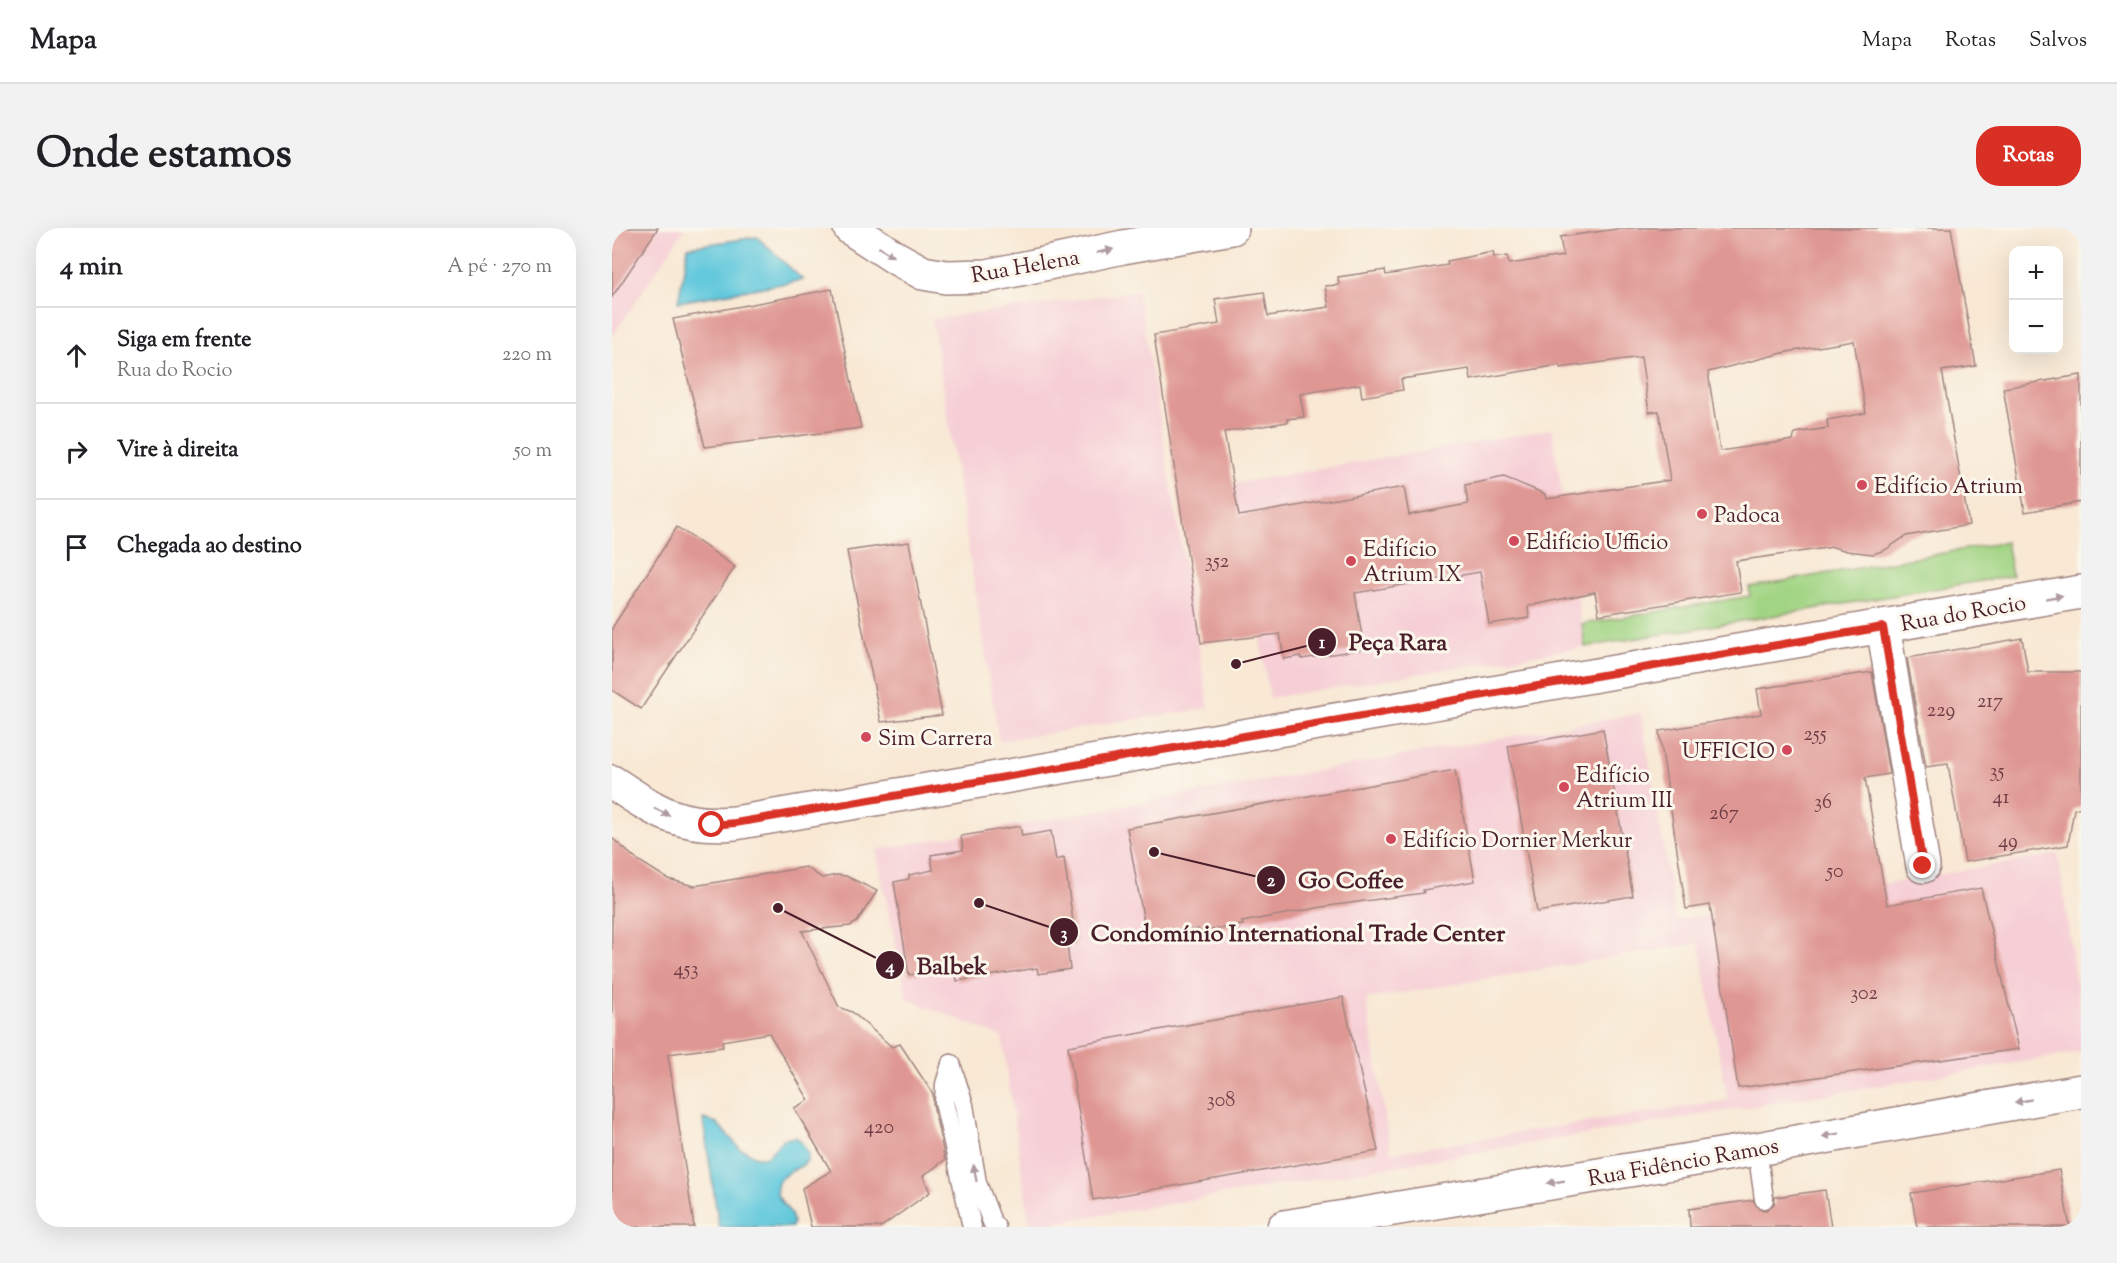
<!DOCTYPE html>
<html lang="pt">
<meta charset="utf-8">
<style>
body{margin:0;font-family:"Sorts Mill Goudy",serif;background:#f2f2f2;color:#202124}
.controls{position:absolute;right:18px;top:18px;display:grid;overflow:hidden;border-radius:12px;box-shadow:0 6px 24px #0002}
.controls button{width:54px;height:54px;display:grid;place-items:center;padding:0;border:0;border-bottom:2px solid #e0e0e0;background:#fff;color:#202124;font:30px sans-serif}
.stop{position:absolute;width:18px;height:18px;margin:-14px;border:4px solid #d93025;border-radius:50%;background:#fff}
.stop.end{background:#d93025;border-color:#fff;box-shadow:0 2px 6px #0008}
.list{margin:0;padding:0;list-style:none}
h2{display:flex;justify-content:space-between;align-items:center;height:78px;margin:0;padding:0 24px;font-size:26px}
h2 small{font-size:20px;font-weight:400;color:#757577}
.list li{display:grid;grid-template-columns:39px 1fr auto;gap:18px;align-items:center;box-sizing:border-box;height:96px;padding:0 24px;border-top:2px solid #e0e0e0}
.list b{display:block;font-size:22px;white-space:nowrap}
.list p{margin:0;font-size:20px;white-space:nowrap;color:#757577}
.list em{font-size:20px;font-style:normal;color:#757577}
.icon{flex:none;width:33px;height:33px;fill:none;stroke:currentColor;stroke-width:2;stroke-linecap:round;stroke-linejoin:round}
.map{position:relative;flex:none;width:1469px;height:999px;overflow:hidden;border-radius:24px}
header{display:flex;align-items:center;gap:36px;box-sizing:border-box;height:84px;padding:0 30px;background:#fff;border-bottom:2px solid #e0e0e0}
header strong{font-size:28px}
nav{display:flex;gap:33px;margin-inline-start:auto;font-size:21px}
.intro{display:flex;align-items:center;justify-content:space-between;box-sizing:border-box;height:144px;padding:0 36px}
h1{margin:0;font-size:42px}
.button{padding:15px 27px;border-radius:24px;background:#d93025;color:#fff;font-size:21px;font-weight:700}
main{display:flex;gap:36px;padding:0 36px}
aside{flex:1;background:#fff;border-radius:24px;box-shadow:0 6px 24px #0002}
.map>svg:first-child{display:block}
</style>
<header>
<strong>Mapa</strong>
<nav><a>Mapa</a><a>Rotas</a><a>Salvos</a></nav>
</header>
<div class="intro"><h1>Onde estamos</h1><a class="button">Rotas</a></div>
<main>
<aside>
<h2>4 min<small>A pé · 270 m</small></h2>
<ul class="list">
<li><svg class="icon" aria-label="ahead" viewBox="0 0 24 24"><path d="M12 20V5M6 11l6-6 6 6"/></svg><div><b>Siga em frente</b><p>Rua do Rocio</p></div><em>220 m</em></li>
<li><svg class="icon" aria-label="right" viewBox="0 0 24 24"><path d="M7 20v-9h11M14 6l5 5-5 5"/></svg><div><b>Vire à direita</b></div><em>50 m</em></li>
<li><svg class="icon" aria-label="arrive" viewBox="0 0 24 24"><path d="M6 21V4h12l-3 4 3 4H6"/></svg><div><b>Chegada ao destino</b></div></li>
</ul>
</aside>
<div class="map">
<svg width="1469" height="999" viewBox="0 0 1469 999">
<rect width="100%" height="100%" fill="#fbf7ec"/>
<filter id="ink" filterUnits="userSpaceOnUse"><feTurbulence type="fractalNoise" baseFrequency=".0167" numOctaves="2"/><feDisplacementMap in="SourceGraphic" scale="12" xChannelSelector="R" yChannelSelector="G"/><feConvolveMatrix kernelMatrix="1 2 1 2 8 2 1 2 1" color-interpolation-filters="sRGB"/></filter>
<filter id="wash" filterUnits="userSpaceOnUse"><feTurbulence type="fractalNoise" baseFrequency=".008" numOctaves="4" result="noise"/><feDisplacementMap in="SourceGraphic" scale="24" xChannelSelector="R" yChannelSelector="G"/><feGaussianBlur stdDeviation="1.35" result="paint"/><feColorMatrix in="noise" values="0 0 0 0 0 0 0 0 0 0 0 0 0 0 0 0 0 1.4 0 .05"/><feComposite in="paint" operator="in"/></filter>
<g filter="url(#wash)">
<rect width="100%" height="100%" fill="#f8e8d4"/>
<g fill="#f6cfd6" fill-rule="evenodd">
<polygon points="44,0 73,0 0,109 0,69 43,5"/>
<polygon points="526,63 597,480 387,513 320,91"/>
<polygon points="940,201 973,419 658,470 621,256"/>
<path d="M1029,485l35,207 382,-66 23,163v35l-1051,175 -28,-190 -95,-38 -31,-149zM1369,661l38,160 -304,-114zM1087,715l29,157 -337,53 -25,-154zM731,769l35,155 -285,48 -25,-154z"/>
</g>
<polygon fill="#a1d483" stroke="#767a57" stroke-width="1.5" points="1394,314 1400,348 973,419 970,396 1138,368 1137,359"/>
<g fill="#60c8dc" stroke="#557484" stroke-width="1.5">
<polygon points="145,9 191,52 66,74 76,19"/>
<path d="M91,891l14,4 23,26c7,1 8,4 14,7 14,6 21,-9 29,-17l13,-2c32,31 -9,29 -17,44 -11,20 19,27 13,46h-73z"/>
</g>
<g id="blocks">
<g fill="#df9793" fill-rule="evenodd">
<polygon points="0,0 46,0 0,69"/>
<path d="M1012,0h327l25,138 -34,5 27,154 -63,11 -21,14 -12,4 -26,-3 -14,-4 -97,14 5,31 -142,23 -4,-23 -67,14 1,12 -40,6 -9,-52 -125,21 9,56 -62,10 -2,-3 -16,3 -4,-25 -79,9 -47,-308 65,-11 -4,-25 49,-7 4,24 61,-9 -4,-21 14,-1 -1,-8 47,-7 1,5 62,-10 -1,-4 46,-9 1,6 13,-2 2,8 54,-8 -3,-19zM1242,113l12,72 -39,7 1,8 -33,5 -2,7 -73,11 -12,-79 79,-20zM1029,129l8,55 10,-1 11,69 -124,19 -1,-5 -41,-17 -39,8 3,19 -59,11 -5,-28 -165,29 -15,-84 64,-10 -1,-3 17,-2 -4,-23 60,-10 2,13 41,-7 -2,-11 68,-10 2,11 89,-15v3z"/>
<polygon points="220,61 249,200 93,219 61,91"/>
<polygon points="1469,147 1469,274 1413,284 1391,160"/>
<polygon points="65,299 123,339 29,481 0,462 0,400"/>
<polygon points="297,314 330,487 269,494 235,323"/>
<polygon points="1410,410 1416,444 1469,444 1469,579 1462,581 1456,617 1353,634 1336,536 1314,539 1295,430"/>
<polygon points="1260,444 1277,546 1253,550 1275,677 1369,660 1407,821 1126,860 1098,677 1074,681 1047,503 1149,486 1145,461"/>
<polygon points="991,501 1021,668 925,684 896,518"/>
<polygon points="843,542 863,653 811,662 812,665 716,678 630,694 631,697 587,704 586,701 535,711 515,600"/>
<polygon points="408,598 410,608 439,603 444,632 452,630 464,715 455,716 458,741 426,746 425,740 345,753 343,739 297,747 282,654 297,651 297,647 321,642 319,627 351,622 349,608"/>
<polygon points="0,610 24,631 56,651 82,658 194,639 210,650 225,647 234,648 265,663 245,694 238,698 190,703 227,779 240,784 280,819 288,816 321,866 321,876 333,932 311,948 318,964 269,999 199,999 190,960 219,943 182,880 197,872 157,805 110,813 111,819 56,826 82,999 0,999"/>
<polygon points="731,769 766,923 481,972 456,818"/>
<polygon points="1447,942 1458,999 1305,999 1299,965"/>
<polygon points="1213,962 1219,999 1078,999 1077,981 1141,972 1147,981 1154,982 1162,976 1163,969"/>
</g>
</g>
</g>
<g filter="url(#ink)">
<use href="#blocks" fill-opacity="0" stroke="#a18480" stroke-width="1.5"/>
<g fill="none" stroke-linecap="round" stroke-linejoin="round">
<defs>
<g id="service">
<polyline points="339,836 352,877 365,955 380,994 384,999"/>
<polyline points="339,836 333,856 332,874 360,999"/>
<polyline points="1145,921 1152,971"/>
</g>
<g id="minor">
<polyline points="238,0 284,30 311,45 334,49 375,48 511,19 620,0"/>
<polyline points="1271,398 1311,638"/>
<path d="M0,554c44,29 67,46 123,41l1346,-231"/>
<polyline points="672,999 1145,921 1469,863"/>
</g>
</defs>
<use href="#service" stroke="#a18480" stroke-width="21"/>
<use href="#minor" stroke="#a18480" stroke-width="36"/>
<use href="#service" stroke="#fff" stroke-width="18"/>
<use href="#minor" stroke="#fff" stroke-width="33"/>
</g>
<defs><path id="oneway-solid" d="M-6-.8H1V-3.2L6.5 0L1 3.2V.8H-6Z" transform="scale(1.5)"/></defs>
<g fill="#ae9aa0">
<use href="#oneway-solid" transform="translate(493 23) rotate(-12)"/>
<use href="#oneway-solid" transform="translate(274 24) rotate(33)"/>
<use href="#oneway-solid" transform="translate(1442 369) rotate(-10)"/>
<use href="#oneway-solid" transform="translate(50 584) rotate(26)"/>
<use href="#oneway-solid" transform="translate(1411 873) rotate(170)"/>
<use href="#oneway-solid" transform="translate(1219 907) rotate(170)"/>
<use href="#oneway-solid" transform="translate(363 945) rotate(-100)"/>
<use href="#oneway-solid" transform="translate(944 954) rotate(171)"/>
</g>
</g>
<g fill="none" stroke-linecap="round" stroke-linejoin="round" filter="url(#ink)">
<polyline stroke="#d93025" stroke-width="8" points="100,597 123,595 1271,399 1311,638"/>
</g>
<g fill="#d1495b" stroke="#fbf7ec" stroke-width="2">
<circle cx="1250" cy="257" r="6"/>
<circle cx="1090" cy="286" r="6"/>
<circle cx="902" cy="313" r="6"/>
<circle cx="739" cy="333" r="6"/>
<circle cx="254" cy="509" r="6"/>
<circle cx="1175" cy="522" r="6"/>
<circle cx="952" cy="559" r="6"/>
<circle cx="779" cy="611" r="6"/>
</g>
<g text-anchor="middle" stroke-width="6" stroke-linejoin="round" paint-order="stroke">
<g font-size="20" fill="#6f3d45">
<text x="605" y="339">352</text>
<text x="1378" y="479">217</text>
<text x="1329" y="488">229</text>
<text x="1203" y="512">255</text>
<text x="1385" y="549">35</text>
<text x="1389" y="575">41</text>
<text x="1211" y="580">36</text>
<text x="1112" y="591">267</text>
<text x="1396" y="619">49</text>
<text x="1223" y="649">50</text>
<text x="74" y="747">453</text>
<text x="1252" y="771">302</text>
<text x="609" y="878">308</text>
<text x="267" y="905">420</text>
</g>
<g font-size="22" fill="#4a1f2b" stroke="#fbf7ec">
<text transform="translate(413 37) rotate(-10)" y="8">Rua Helena</text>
<text transform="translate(1351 384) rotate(-10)" y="8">Rua do Rocio</text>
<text transform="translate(1071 933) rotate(-10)" y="8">Rua Fidêncio Ramos</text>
</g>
<g font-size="22" fill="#4a1f2b" stroke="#fbf7ec" text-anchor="start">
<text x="1262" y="265">Edifício Atrium</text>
<text x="1102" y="294">Padoca</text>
<text x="914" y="321">Edifício Ufficio</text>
<text x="751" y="328">Edifício<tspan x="751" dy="25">Atrium IX</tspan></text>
<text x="266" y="517">Sim Carrera</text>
<text x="1163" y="530" text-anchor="end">UFFICIO</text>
<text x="964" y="554">Edifício<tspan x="964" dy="25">Atrium III</tspan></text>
<text x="791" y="619">Edifício Dornier Merkur</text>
</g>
</g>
<path fill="none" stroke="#4a1f2b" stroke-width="2" d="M624 436L710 414M542 624L659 652M367 675L452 704M166 680L278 737"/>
<g fill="#4a1f2b" stroke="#fbf7ec" stroke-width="2">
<circle cx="624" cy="436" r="6"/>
<circle cx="542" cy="624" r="6"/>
<circle cx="367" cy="675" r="6"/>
<circle cx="166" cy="680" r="6"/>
<circle cx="710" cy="414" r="15"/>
<circle cx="659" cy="652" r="15"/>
<circle cx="452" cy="704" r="15"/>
<circle cx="278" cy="737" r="15"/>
</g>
<g font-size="18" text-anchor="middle" font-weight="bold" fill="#fff">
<text x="710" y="420">1</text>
<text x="659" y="658">2</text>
<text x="452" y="711">3</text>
<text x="278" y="744">4</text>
</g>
<g font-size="24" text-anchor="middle" font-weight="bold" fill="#4a1f2b" stroke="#fbf7ec" stroke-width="6" stroke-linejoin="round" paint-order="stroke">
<text x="786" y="422">Peça Rara</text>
<text x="739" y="660">Go Coffee</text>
<text x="686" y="713">Condomínio International Trade Center</text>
<text x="340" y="746">Balbek</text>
</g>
</svg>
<div class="controls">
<button>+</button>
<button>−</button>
</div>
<div class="stop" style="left:100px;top:597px"></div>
<div class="stop end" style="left:1311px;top:638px"></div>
</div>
</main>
